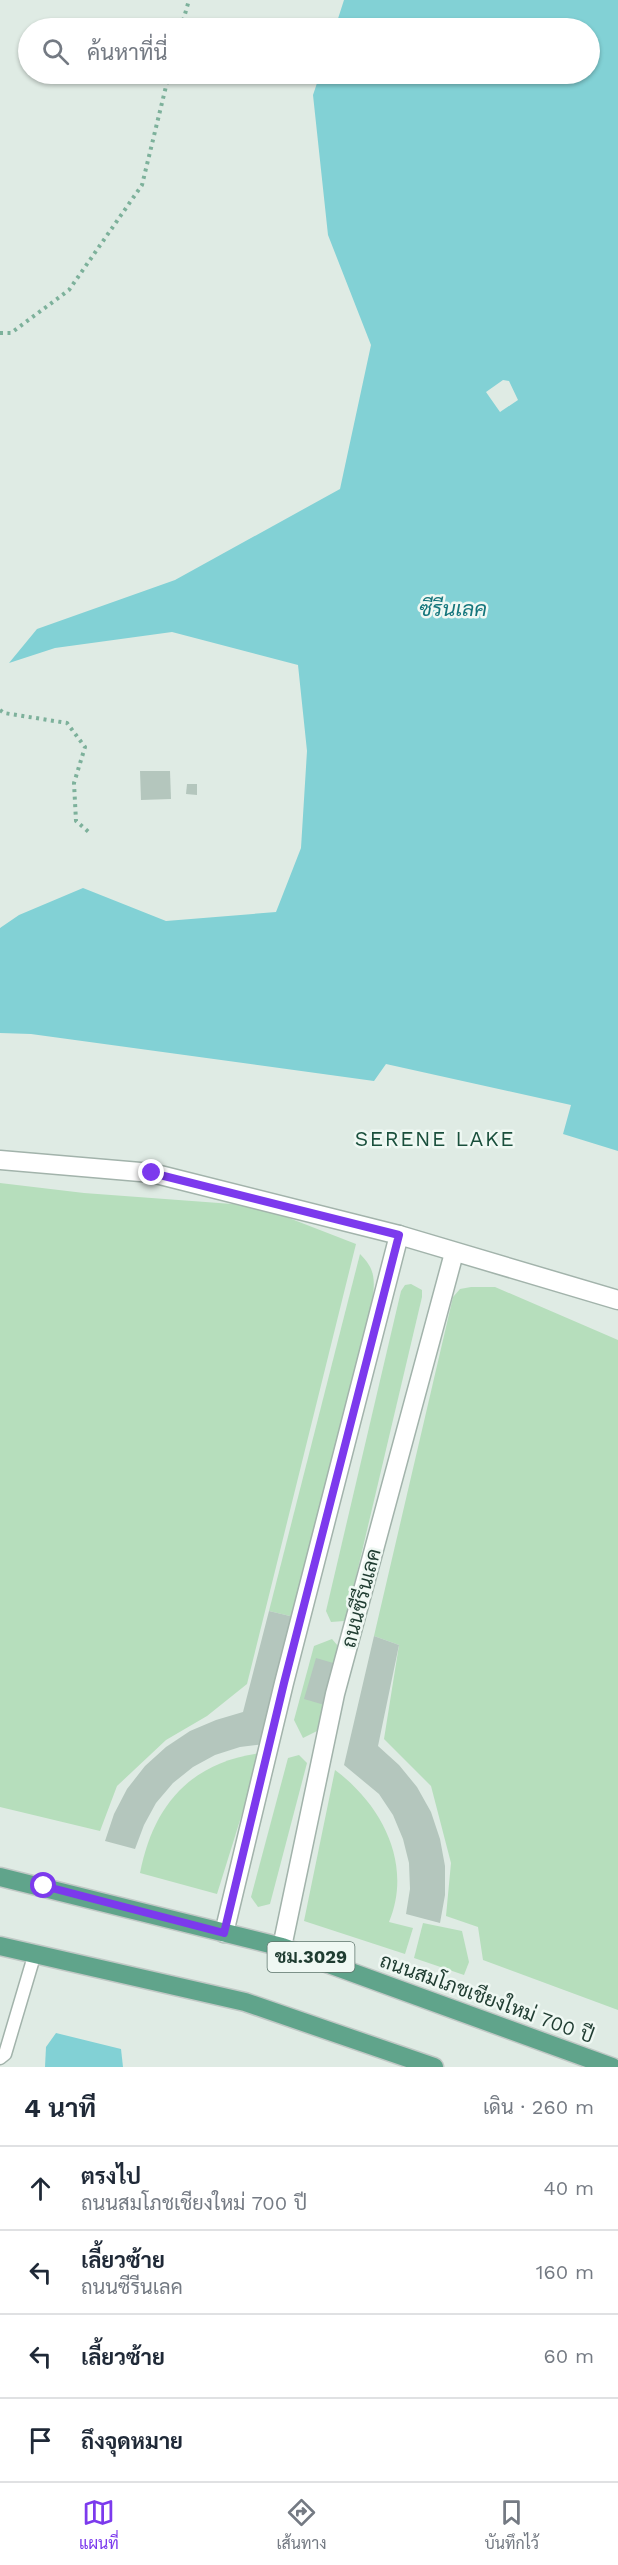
<!DOCTYPE html>
<html lang="th">
<meta charset="utf-8">
<style>
body{margin:0;font-family:"Work Sans",Sarabun,sans-serif;background:#f6f6f7;color:#1f2937}
.stop{position:absolute;width:18px;height:18px;margin:-14px;border:4px solid #7c3aed;border-radius:50%;background:#fff}
.stop.end{background:#7c3aed;border-color:#fff;box-shadow:0 2px 6px #0008}
.list{margin:0;padding:0;list-style:none}
h2{display:flex;justify-content:space-between;align-items:center;height:78px;margin:0;padding:0 24px;font-size:26px}
h2 small{font-size:20px;font-weight:400;color:#747a83}
.list li{display:grid;grid-template-columns:39px 1fr auto;gap:18px;align-items:center;box-sizing:border-box;height:84px;padding:0 24px;border-top:2px solid #e0e1e3}
.list b{display:block;font-size:22px;white-space:nowrap}
.list p{margin:0;font-size:20px;white-space:nowrap;color:#747a83}
.list em{font-size:20px;font-style:normal;color:#747a83}
.icon{flex:none;width:33px;height:33px;fill:none;stroke:currentColor;stroke-width:2;stroke-linecap:round;stroke-linejoin:round}
.map{position:relative;flex:none;width:618px;height:2067px;overflow:hidden}
.search{position:absolute;background:#fff;box-shadow:0 2px 4px #0004;left:18px;right:18px;top:18px;height:66px;display:flex;align-items:center;gap:15px;box-sizing:border-box;padding:0 21px;border-radius:33px;color:#747a83;font-size:22px}
.sheet{height:414px;background:#fff}
nav{display:flex;justify-content:space-around;align-items:center;box-sizing:border-box;height:84px;border-top:2px solid #e0e1e3;background:#fff;font-size:16px;color:#747a83}
nav a{display:grid;justify-items:center;gap:3px}
nav .on{color:#7c3aed}
.map>svg:first-child{display:block}
</style>
<div class="map">
<svg width="618" height="2067" viewBox="0 0 618 2067">
<rect width="100%" height="100%" fill="#dfebe4"/>
<g fill="#b6debc">
<polygon points="0,1183 84,1193 258,1206 356,1244 247,1684 207,1716 166,1740 117,1786 100,1831 0,1807"/>
<path d="M360,1254c14,14 15,23 13,43l-79,320 -25,-6z"/>
<polygon points="411,1284 422,1290 422,1297 347,1615 344,1621 331,1622 326,1611 401,1291 405,1285"/>
<polygon points="471,1287 495,1287 618,1340 618,2010 483,1960 478,1927 446,1916 451,1863 431,1786 384,1739 399,1645 374,1636 453,1297 460,1289"/>
<polygon points="332,1639 343,1652 321,1729 303,1738 294,1720 314,1646"/>
<path d="M261,1753l-44,141 -77,-21c13,-67 50,-111 121,-120z"/>
<polygon points="299,1755 307,1763 270,1904 258,1907 251,1897 288,1758"/>
<path d="M335,1770c47,35 78,94 54,152l24,6 -8,26 -101,-33z"/>
<polygon points="423,1923 462,1931 469,1962 464,1975 414,1958"/>
</g>
<g fill="#82d1d5" fill-rule="evenodd">
<path d="M344,0h274v1151l-55,-17 8,-29 -185,-41 -12,17 -343,-47 -31,-1v-105l19,-13 64,-27 83,33 110,-9 25,-64 6,-97 -9,-86 -126,-33 -117,16 -46,15 28,-34 138,-49 165,-91 31,-144 -43,-110 -15,-140 7,-21h270v-46h-255zM503,380l6,1 9,19 -18,12 -14,-20z"/>
<polygon points="56,2033 121,2049 123,2067 45,2067 46,2047"/>
</g>
<g fill="#b4c6bd">
<polygon points="140,771 170,771 171,799 141,800"/>
<polygon points="187,784 197,784 197,795 186,794"/>
<polygon points="269,1611 294,1617 265,1744 240,1747 215,1755 193,1767 173,1783 156,1803 144,1825 135,1849 105,1841 114,1814 127,1789 145,1766 166,1747 190,1731 216,1720 243,1712"/>
<polygon points="374,1636 399,1645 378,1746 399,1765 417,1787 431,1812 440,1839 445,1866 445,1895 440,1923 406,1914 410,1889 409,1863 403,1839 393,1815 379,1794 344,1765"/>
<polygon points="316,1658 340,1665 328,1706 304,1699"/>
</g>
<g fill="none" stroke-linecap="round" stroke-linejoin="round">
<defs>
<polyline id="lane" points="0,2058 5,2054 35,1953"/>
<g id="street">
<polyline points="0,1160 152,1173 399,1235 618,1300"/>
<polyline points="224,1933 284,1683 399,1235"/>
<polyline points="282,1947 335,1694 454,1253"/>
</g>
<g id="primary">
<polyline points="0,1877 282,1947 612,2067"/>
<polyline points="0,1946 245,2002 434,2067"/>
</g>
</defs>
<use href="#lane" stroke="#a2b3ab" stroke-width="15"/>
<use href="#street" stroke="#a2b3ab" stroke-width="21"/>
<use href="#primary" stroke="#c0c8c5" stroke-width="21"/>
<g stroke="#7db19b" stroke-width="4" stroke-dasharray="3 4.5" stroke-linecap="butt">
<polyline points="181,28 189,0"/>
<polyline points="0,333 11,333 69,290 142,185 169,74"/>
<polyline points="0,710 4,713 67,723 85,747 74,783 76,821 91,834"/>
</g>
<use href="#lane" stroke="#fff" stroke-width="12"/>
<use href="#street" stroke="#fff" stroke-width="18"/>
<use href="#primary" stroke="#60a48b" stroke-width="18"/>
</g>
<g fill="none" stroke-linecap="round" stroke-linejoin="round">
<polyline stroke="#7c3aed" stroke-width="8" points="44,1886 224,1933 284,1683 399,1235 152,1173"/>
</g>
<g text-anchor="middle" stroke-width="5" stroke-linejoin="round" paint-order="stroke">
<rect fill="#eff8f3" stroke="#5d746b" stroke-width="1.5" x="267.5" y="1942" width="87" height="30" rx="4.5"/>
<g font-size="18" font-weight="bold" fill="#1f3c31">
<text x="311" y="1963">ชม.3029</text>
</g>
<g font-size="20" fill="#1f3c31" stroke="#eff8f3">
<text transform="translate(361 1598) rotate(-75)" y="7">ถนนซีรีนเลค</text>
<text transform="translate(487 1998) rotate(20)" y="7">ถนนสมโภชเชียงใหม่ 700 ปี</text>
</g>
<g font-size="21" font-style="italic" fill="#15767c" stroke="#eff8f3">
<text x="453" y="616">ซีรีนเลค</text>
</g>
<g font-size="21" letter-spacing="1.5" fill="#1a4f3c" stroke="#eff8f3">
<text x="435" y="1146">SERENE LAKE</text>
</g>
</g>
</svg>
<div class="stop" style="left:44px;top:1886px"></div>
<div class="stop end" style="left:152px;top:1173px"></div>
<div class="search"><svg class="icon" aria-label="search" viewBox="0 0 24 24"><circle cx="10" cy="10" r="6"/><path d="M15 15l6 6"/></svg>ค้นหาที่นี่</div>
</div>
<section class="sheet">
<h2>4 นาที<small>เดิน · 260 m</small></h2>
<ul class="list">
<li><svg class="icon" aria-label="ahead" viewBox="0 0 24 24"><path d="M12 20V5M6 11l6-6 6 6"/></svg><div><b>ตรงไป</b><p>ถนนสมโภชเชียงใหม่ 700 ปี</p></div><em>40 m</em></li>
<li><svg class="icon" aria-label="left" viewBox="0 0 24 24"><path d="M17 20v-9H6M10 6l-5 5 5 5"/></svg><div><b>เลี้ยวซ้าย</b><p>ถนนซีรีนเลค</p></div><em>160 m</em></li>
<li><svg class="icon" aria-label="left" viewBox="0 0 24 24"><path d="M17 20v-9H6M10 6l-5 5 5 5"/></svg><div><b>เลี้ยวซ้าย</b></div><em>60 m</em></li>
<li><svg class="icon" aria-label="arrive" viewBox="0 0 24 24"><path d="M6 21V4h12l-3 4 3 4H6"/></svg><div><b>ถึงจุดหมาย</b></div></li>
</ul>
</section>
<nav>
<a class="on"><svg class="icon" aria-label="map" viewBox="0 0 24 24"><path d="M3 6l6-2 6 2 6-2v14l-6 2-6-2-6 2zM9 4v14M15 6v14"/></svg>แผนที่</a>
<a><svg class="icon" aria-label="directions" viewBox="0 0 24 24"><path d="M12 3l9 9-9 9-9-9zM9 14v-3h6M13 9l2 2-2 2"/></svg>เส้นทาง</a>
<a><svg class="icon" aria-label="saved" viewBox="0 0 24 24"><path d="M7 4h10v16l-5-4-5 4z"/></svg>บันทึกไว้</a>
</nav>
